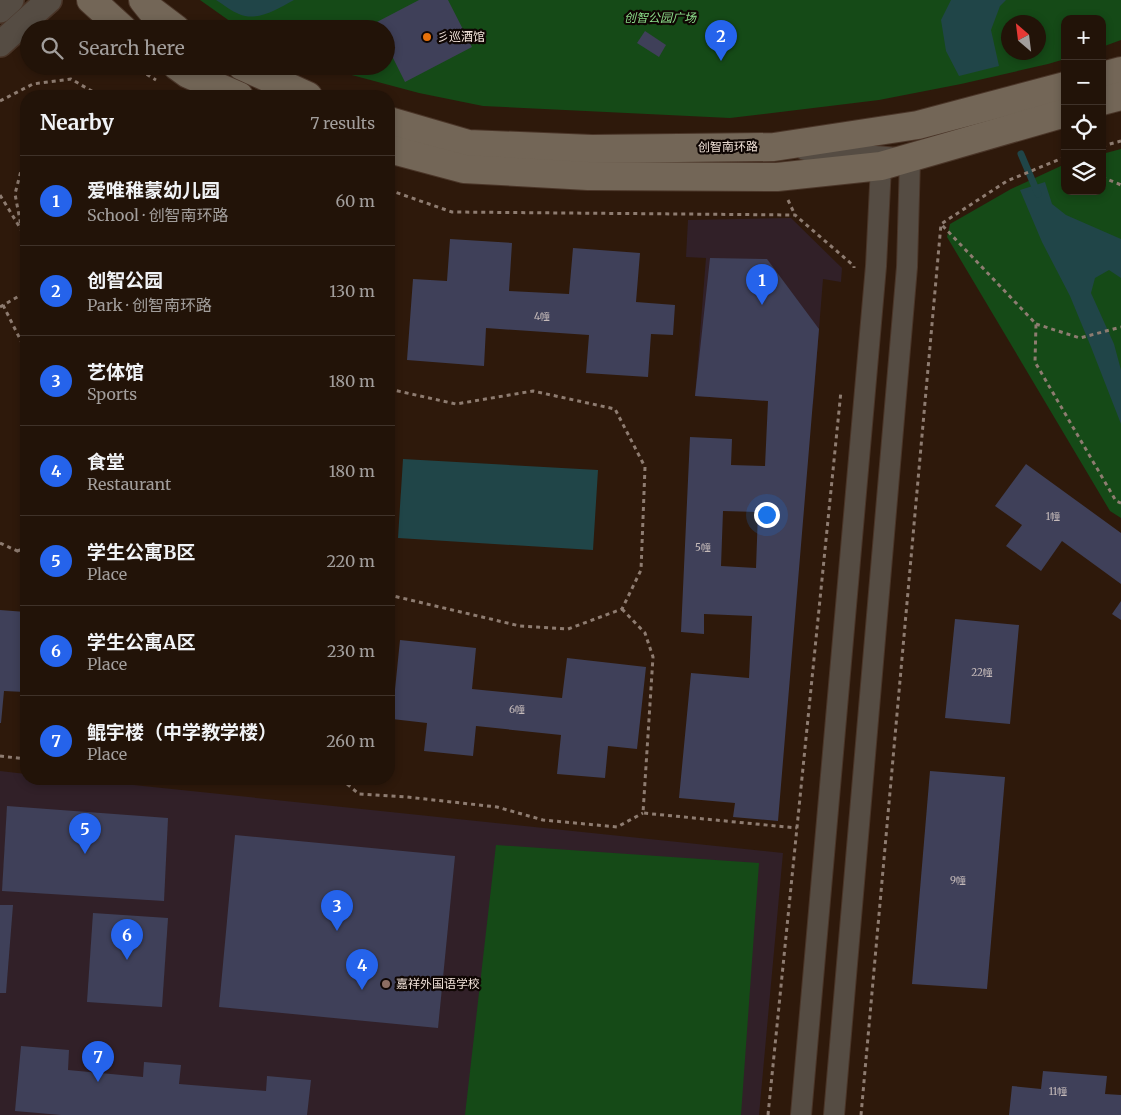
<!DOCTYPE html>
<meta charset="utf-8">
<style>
body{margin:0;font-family:Merriweather,"Noto Sans SC",serif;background:#2e2016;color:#f1f3f6}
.controls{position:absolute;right:15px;top:15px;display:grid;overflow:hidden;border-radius:10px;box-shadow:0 2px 8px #0003}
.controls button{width:45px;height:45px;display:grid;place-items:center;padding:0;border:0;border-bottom:1px solid #3f3229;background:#221308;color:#f1f3f6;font:25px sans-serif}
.compass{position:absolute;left:1001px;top:15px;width:45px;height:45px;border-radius:50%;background:#221308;box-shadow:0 2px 8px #0003;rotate:332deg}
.you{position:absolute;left:766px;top:514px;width:18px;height:18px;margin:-12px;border:4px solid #fff;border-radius:50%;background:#1a73e8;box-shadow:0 0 0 8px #1a73e833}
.badge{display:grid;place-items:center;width:32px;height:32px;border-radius:50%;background:#2563eb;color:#fff;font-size:16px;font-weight:700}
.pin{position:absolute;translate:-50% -41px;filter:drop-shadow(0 1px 2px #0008)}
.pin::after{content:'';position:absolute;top:26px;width:18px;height:15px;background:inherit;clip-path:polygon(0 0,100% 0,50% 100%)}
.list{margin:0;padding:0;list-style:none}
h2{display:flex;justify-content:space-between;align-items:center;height:65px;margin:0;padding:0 20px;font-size:21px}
h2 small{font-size:16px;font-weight:400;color:#a29e9c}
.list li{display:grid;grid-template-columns:32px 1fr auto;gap:15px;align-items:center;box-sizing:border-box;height:90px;padding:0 20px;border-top:1px solid #3f3229}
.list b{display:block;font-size:19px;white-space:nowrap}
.list p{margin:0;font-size:16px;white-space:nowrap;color:#a29e9c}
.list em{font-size:16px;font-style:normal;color:#a29e9c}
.icon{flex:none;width:28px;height:28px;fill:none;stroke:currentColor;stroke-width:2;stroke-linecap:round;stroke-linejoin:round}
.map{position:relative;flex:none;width:1121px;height:1115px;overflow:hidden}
.search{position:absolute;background:#221308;box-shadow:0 2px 8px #0003;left:20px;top:20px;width:375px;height:55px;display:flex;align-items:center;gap:12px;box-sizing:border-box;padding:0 18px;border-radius:28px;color:#a29e9c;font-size:19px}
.panel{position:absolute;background:#221308;box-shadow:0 2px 8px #0003;left:20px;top:90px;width:375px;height:695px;border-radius:20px}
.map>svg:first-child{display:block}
</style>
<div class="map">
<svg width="1121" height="1115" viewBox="0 0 1121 1115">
<rect width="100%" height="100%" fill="#2e190b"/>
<g fill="#312028">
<polygon points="791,218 842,268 841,282 823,279 813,404 695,396 706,258 686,257 688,220"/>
<polygon points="0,771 26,774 26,779 76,779 783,853 759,1115 0,1115"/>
</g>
<g fill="#154a17" fill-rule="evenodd">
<path d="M200,0h921v40l-19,7v-28h-37v40l-17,5 -87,20 -82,16 -149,18 -247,-12 -64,-13 -101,-27h68v-37h-145zM1008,22h30v30h-30z"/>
<polygon points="1121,149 1121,518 1110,511 947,237 950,224 1011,189 1063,165 1065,164 1065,191 1102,191 1102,154"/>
<polygon points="496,845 759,863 741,1115 465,1115"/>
</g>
<g fill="#204548">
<path d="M216,0h78c-15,8 -31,19 -49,16 -10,-2 -21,-11 -29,-16z"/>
<polygon points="951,0 1006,0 1000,6 991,30 999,66 959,76 946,51 941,20"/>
<polygon points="1045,182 1052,204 1066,215 1121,239 1121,278 1109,270 1095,278 1091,293 1114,344 1121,370 1121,424 1091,347 1070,296 1042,242 1020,190"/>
<polygon points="403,459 598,470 593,550 398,538"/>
</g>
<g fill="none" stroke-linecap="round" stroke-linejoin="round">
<polyline stroke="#204548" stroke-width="7" points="1021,154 1038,194"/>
</g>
<g fill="#3f4059" fill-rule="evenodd">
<polygon points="419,0 448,0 472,47 405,82 386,44 386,29 378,29 375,23"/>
<polygon points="645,31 666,45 659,57 637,43"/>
<polygon points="450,239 512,243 509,291 569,294 573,248 640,253 636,302 675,305 673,335 651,334 648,377 586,373 589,335 486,328 484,366 407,360 413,279 447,281"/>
<path d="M710,258l57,1 52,70 -41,492 -45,-4 2,-14 -56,-5 12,-125 58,5 3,-62 -48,-2v20l-23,-2 9,-195 42,2 -1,26 34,1 3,-65 -73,-5zM723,511l35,1 -2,56 -35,-2z"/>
<polygon points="1026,464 1121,533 1121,584 1062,541 1041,571 1006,546 1022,525 995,506"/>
<polygon points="1121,601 1121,620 1112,614"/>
<polygon points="0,610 26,612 25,692 4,691 1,723 0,723"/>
<polygon points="955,619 1019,625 1010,724 945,718"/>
<polygon points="400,640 476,648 472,689 562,698 567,658 646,667 637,749 608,746 605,778 557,774 561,735 476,726 473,756 424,751 427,723 392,719"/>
<polygon points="930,771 1005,777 987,989 912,984"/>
<polygon points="7,806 168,818 164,901 2,891"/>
<polygon points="235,835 455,856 438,1028 219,1007"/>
<polygon points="0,905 13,905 6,993 0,993"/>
<polygon points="93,913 168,918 162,1007 87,1002"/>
<polygon points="21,1046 69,1050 68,1070 143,1077 144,1062 181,1065 179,1084 266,1091 267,1076 311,1080 307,1115 61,1115 15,1111"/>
<polygon points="1043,1071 1107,1076 1105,1094 1121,1095 1121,1115 1009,1115 1012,1086 1041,1089"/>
</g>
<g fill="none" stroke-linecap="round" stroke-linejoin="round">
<defs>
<g id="minor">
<polyline points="805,150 910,159 907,267 834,1115"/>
<polyline points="801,1115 876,266 881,166"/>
</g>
<g id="tertiary">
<polyline points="0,10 11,0"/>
<polyline points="0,44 49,0"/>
</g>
<g id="secondary">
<polyline points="91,0 123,29"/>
<polyline points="143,0 151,10 176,29"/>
<polyline points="177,66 188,74 239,96"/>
<polyline points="242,66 308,96"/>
<polyline points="1102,76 1121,71"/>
<polyline points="1102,101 1121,96"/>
<polyline points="389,121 468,144 592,149 774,147 918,125 1065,86"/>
<polyline points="389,149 464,169 588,176 777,177 881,166 1065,113"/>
</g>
</defs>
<use href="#minor" stroke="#4a3528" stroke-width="22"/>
<use href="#tertiary" stroke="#4a3528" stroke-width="28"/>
<use href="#secondary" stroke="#4a3528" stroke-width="30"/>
<g stroke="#8e7c71" stroke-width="3" stroke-dasharray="4 4" stroke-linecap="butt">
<polyline points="133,66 156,80"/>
<polyline points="0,101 33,84 71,79 100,96"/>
<polyline points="1102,146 1121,141"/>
<polyline points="1065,157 1007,181 941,224 1036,324 1035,362 1116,501 1121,503"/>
<polyline points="26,158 24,159 15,194 22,231 26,228"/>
<polyline points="1102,177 1121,185"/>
<polyline points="389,190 452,212 795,215 854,266 854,268"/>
<polyline points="0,195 22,231 26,281"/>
<polyline points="788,200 795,215"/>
<polyline points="3,305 23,345 26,348"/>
<polyline points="0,307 26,292"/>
<polyline points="1036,324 1080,338 1121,327"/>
<polyline points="389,389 456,404 533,391 615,409 645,467 641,570 622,609 568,629 520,626 389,595"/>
<polyline points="0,543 26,555"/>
<polyline points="17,551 26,548"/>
<polyline points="622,609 645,633 653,657 643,813 797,828"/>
<polyline points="0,756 26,759"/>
<polyline points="341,779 359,794 407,797 497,807 543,820 617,827 643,813"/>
<polyline points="768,1115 841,391"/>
<polyline points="861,1115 941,224"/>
</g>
<use href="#minor" stroke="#554c43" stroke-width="20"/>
<use href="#tertiary" stroke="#554c43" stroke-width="25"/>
<use href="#secondary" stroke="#736657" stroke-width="28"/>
</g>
<circle fill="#e8710a" stroke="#0f0603" stroke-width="2" cx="427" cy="37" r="5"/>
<circle fill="#8d6e63" stroke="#0f0603" stroke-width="2" cx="386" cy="984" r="5"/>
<g text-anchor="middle" stroke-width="4.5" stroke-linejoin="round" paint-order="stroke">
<g font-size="10" fill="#c6bbba">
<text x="542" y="320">4幢</text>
<text x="1053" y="520">1幢</text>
<text x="703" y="551">5幢</text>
<text x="982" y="676">22幢</text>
<text x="517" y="713">6幢</text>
<text x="958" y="884">9幢</text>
<text x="1058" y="1095">11幢</text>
</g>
<g font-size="12" font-style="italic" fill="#8bdb89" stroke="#0f0603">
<text x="660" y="22">创智公园广场</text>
</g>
<g font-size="12" fill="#f3e4db" stroke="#0f0603" text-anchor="start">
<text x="437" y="41">彡巡酒馆</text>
<text x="396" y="988">嘉祥外国语学校</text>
</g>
<g font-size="12" fill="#f3e4db" stroke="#0f0603">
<text transform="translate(728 147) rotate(-1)" y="4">创智南环路</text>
</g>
</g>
</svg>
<div class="controls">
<button>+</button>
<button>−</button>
<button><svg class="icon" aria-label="locate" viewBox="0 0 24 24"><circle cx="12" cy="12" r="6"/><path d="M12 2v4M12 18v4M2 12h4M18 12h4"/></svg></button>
<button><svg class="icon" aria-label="layers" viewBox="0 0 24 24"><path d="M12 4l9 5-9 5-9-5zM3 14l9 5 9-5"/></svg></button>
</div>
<svg class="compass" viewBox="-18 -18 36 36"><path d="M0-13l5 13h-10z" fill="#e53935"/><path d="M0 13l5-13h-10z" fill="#a29e9c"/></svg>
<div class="you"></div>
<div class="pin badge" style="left:762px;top:305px">1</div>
<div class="pin badge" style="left:721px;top:61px">2</div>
<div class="pin badge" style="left:337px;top:931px">3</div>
<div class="pin badge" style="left:362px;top:990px">4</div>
<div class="pin badge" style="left:85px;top:854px">5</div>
<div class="pin badge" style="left:127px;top:960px">6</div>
<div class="pin badge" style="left:98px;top:1082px">7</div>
<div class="search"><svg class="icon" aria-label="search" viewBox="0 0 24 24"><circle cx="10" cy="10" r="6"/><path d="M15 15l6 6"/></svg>Search here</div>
<section class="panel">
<h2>Nearby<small>7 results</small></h2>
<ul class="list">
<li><span class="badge">1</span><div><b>爱唯稚蒙幼儿园</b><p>School · 创智南环路</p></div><em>60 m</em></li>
<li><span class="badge">2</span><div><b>创智公园</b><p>Park · 创智南环路</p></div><em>130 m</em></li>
<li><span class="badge">3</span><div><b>艺体馆</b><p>Sports</p></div><em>180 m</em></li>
<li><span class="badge">4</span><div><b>食堂</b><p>Restaurant</p></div><em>180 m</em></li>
<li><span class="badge">5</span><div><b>学生公寓B区</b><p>Place</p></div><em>220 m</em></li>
<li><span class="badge">6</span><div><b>学生公寓A区</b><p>Place</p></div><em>230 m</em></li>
<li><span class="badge">7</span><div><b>鲲宇楼（中学教学楼）</b><p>Place</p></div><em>260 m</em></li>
</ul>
</section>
</div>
